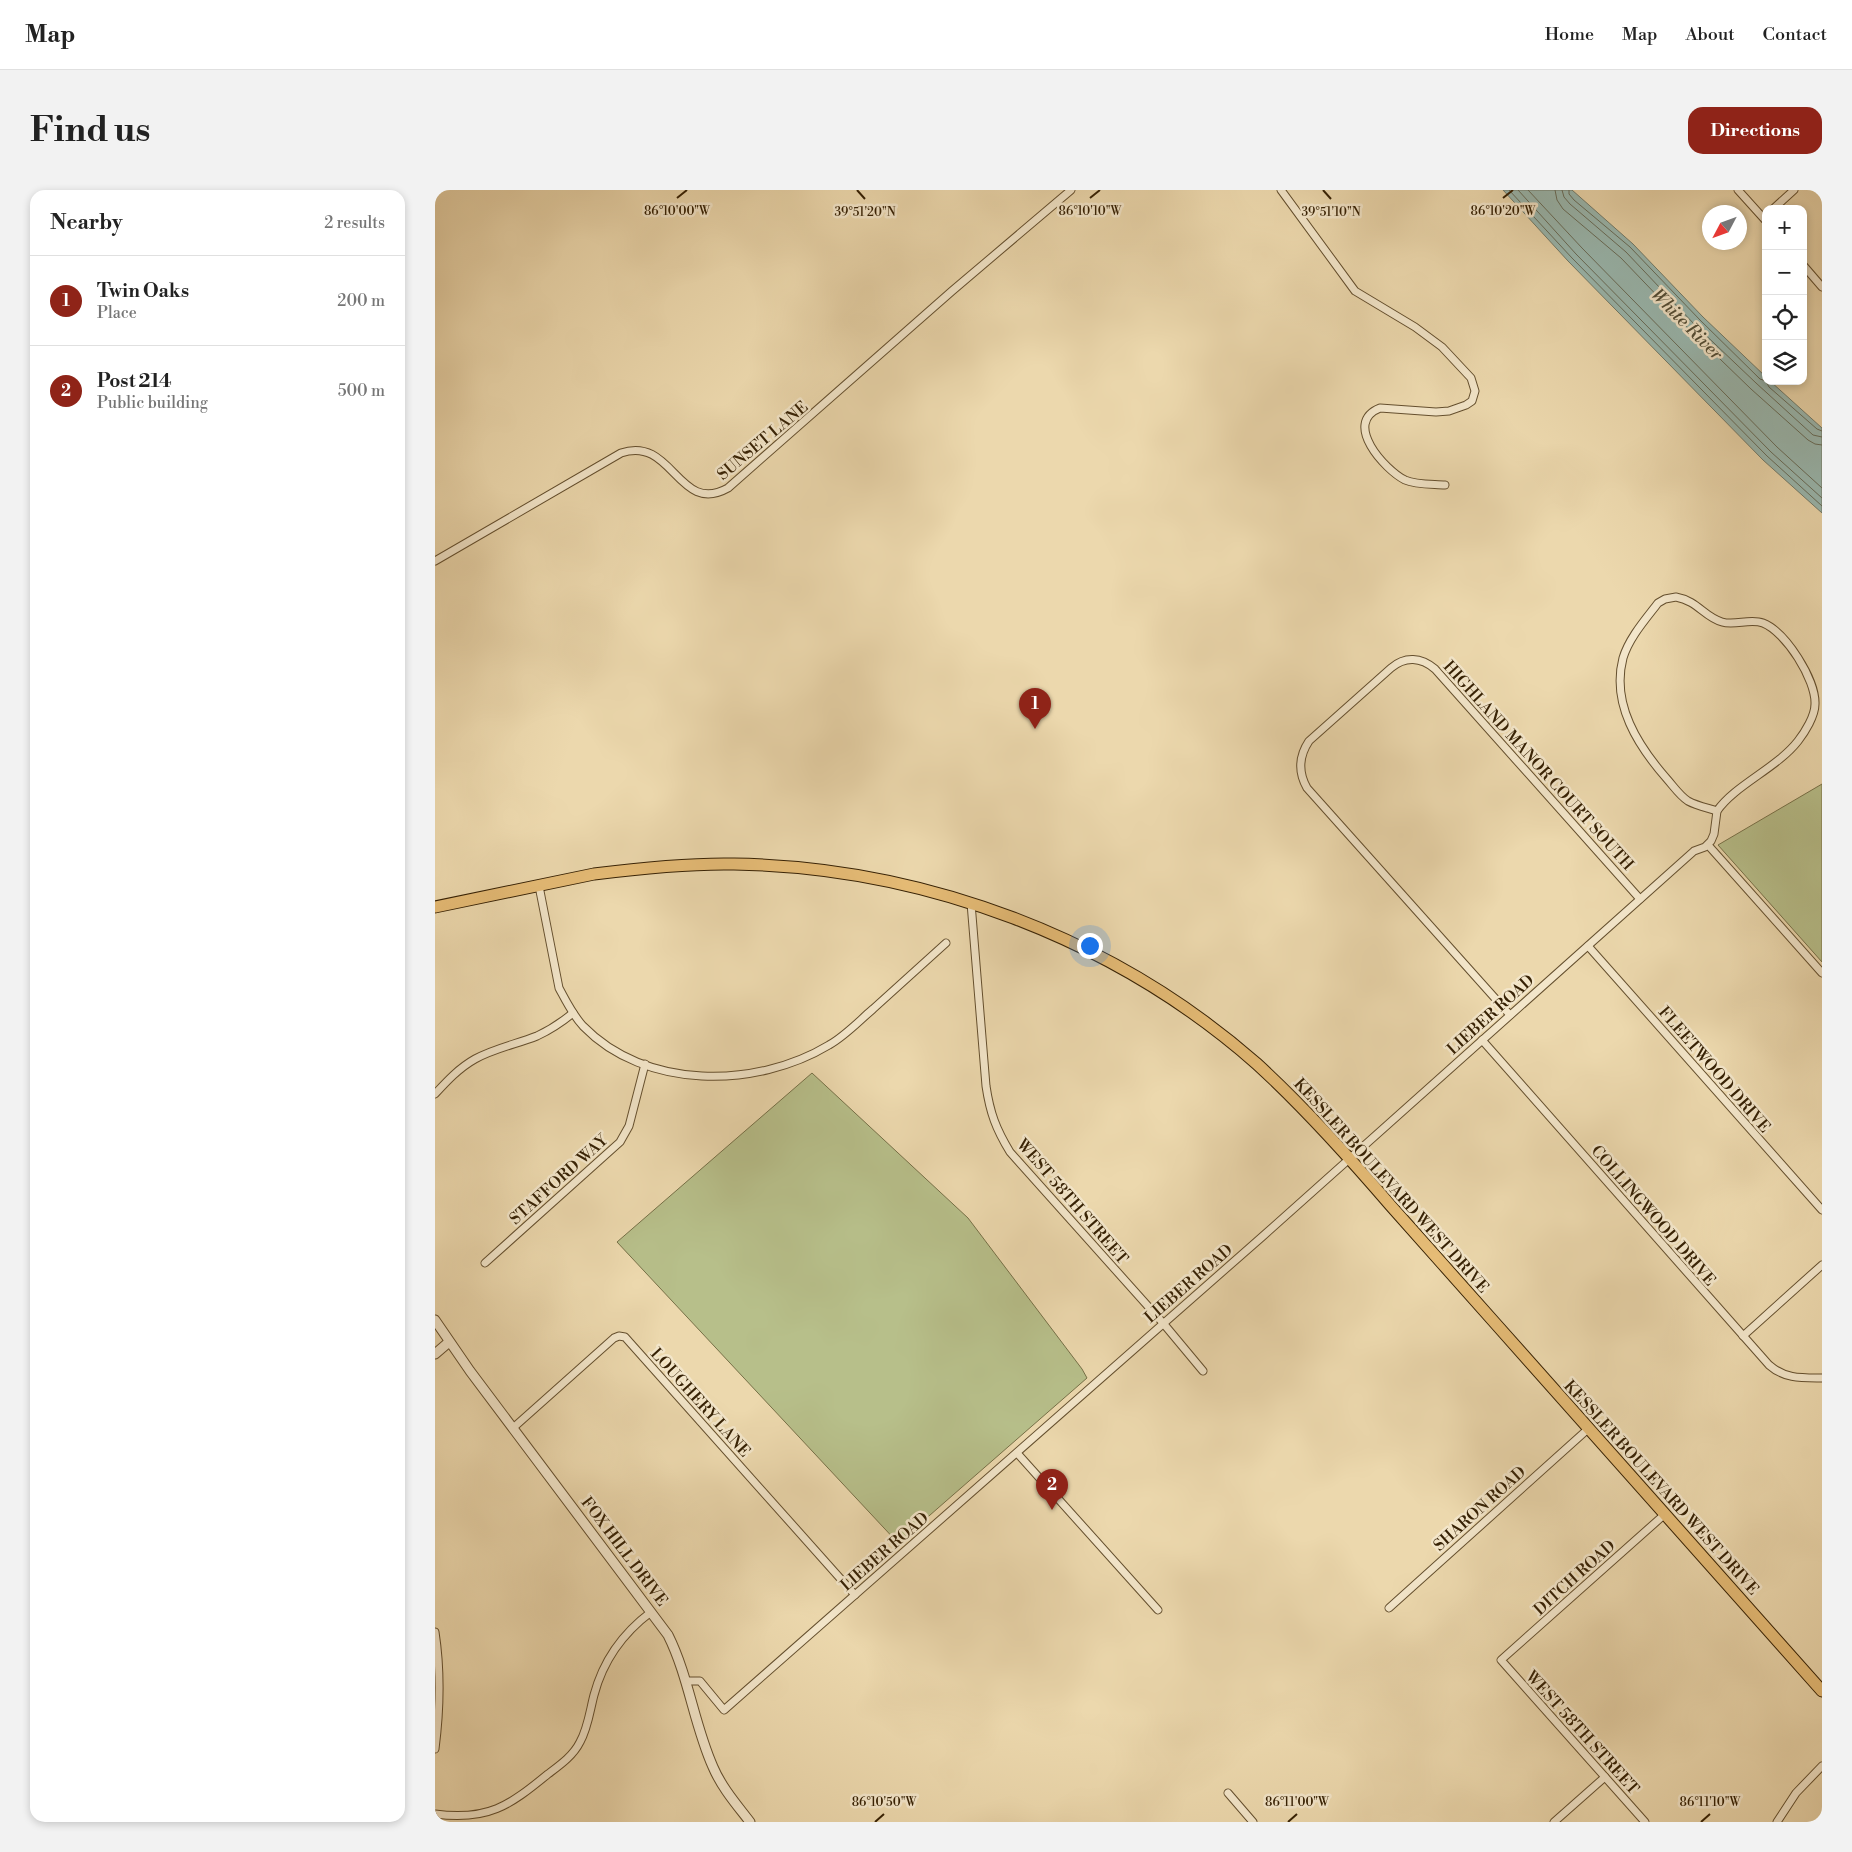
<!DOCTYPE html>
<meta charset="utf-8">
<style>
body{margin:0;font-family:"Libre Bodoni",serif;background:#f2f2f2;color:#222}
.controls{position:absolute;right:15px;top:15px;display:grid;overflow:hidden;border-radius:10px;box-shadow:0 2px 8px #0003}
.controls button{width:45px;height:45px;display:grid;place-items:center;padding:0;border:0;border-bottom:1px solid #e0e0e0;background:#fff;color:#222;font:25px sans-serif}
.compass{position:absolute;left:1267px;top:15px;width:45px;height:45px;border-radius:50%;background:#fff;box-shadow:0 2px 8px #0003;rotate:229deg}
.you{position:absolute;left:654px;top:755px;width:18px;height:18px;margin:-12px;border:4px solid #fff;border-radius:50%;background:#1a73e8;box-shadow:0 0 0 8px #1a73e833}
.badge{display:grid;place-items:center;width:32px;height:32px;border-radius:50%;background:#8f2418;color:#fff;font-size:16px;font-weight:700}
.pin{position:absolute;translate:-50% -41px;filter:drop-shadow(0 1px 2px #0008)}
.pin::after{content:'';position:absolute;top:26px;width:18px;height:15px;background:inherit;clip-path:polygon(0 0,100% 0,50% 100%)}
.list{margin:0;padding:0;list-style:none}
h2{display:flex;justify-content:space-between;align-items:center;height:65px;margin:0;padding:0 20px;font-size:21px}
h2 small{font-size:16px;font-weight:400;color:#767676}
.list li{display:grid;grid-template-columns:32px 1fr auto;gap:15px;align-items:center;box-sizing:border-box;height:90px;padding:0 20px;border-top:1px solid #e0e0e0}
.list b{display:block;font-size:19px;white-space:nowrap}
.list p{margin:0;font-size:16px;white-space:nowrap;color:#767676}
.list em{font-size:16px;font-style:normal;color:#767676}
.icon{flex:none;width:28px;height:28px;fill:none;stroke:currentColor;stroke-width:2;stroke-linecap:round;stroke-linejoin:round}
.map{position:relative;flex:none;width:1387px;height:1632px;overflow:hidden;border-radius:15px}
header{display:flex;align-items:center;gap:30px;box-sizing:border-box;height:70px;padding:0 25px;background:#fff;border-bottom:1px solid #e0e0e0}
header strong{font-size:24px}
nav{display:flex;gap:28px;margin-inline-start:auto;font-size:18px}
.intro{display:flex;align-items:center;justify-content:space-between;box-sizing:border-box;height:120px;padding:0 30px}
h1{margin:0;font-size:35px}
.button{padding:12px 22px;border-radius:15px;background:#8f2418;color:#fff;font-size:18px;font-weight:700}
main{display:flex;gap:30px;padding:0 30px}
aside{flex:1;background:#fff;border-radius:15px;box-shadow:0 2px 8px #0003}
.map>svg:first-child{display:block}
</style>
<header>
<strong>Map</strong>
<nav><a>Home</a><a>Map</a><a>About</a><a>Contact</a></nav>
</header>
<div class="intro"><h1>Find us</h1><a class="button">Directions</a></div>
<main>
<aside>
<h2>Nearby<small>2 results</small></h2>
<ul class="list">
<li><span class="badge">1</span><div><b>Twin Oaks</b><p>Place</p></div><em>200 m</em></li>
<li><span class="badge">2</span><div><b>Post 214</b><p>Public building</p></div><em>500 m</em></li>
</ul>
</aside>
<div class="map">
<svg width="1387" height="1632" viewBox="0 0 1387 1632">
<rect width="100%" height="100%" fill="#ecd8ad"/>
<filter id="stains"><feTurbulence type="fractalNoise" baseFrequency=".004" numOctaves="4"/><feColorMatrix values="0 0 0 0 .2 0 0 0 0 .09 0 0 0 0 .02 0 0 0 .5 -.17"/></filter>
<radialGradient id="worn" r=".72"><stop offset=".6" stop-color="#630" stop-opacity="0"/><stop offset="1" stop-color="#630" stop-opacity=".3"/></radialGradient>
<g fill="#b7bf8a" stroke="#767047">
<polygon points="1387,594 1387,772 1283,655"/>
<polygon points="377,883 533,1028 647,1179 652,1188 463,1353 182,1052"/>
</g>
<polygon fill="#9ab9b1" stroke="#727c6c" points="1068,0 1137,0 1198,54 1268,127 1331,187 1331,191 1335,191 1387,238 1387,323 1328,270 1133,71"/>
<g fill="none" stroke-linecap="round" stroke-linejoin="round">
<g stroke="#686d5a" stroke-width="1">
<polyline points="1074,0 1137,68 1332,266 1387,316"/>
<polyline points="1083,0 1141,64 1336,262 1387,308"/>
<polyline points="1093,0 1147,58 1342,257 1387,298"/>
<polyline points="1120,0 1122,10 1128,19 1186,68 1255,140 1316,199 1373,250 1380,254 1387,255"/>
<polyline points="1127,0 1129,7 1135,14 1191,62 1260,135 1321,193 1378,245 1387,247"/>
<polyline points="1134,0 1134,4 1139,10 1195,57 1265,130 1325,189 1331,191"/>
<polyline points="1331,191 1334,197 1382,239 1387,241"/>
</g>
<defs>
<g id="minor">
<path d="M846,0l74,101 60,36 27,20 29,31 4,13 -3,10 -6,4 -17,6 -13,1 -56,-4c-38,15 5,62 25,72 11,5 28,4 40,5"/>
<polyline points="1303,0 1331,31"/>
<polyline points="1338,19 1359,0"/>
<polyline points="1368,75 1387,97"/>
<path d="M0,371l186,-108c52,-18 57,63 107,35l224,-197 119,-101"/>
<path d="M1241,407c22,4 28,20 46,25 13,4 28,-4 41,1 23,9 53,57 52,81 0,12 -10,28 -17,37 -21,27 -63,44 -81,70 -9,-3 -20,-5 -29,-10 -8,-5 -14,-14 -21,-22 -29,-33 -56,-75 -44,-121 6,-20 22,-38 35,-55l7,-4z"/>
<polyline points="1273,655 1387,783"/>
<path d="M104,696l20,102c7,13 13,26 24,38 62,64 173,63 246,19 16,-9 30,-24 44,-36 24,-22 49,-44 73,-66"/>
<path d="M536,713l15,183c4,27 10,43 24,66l153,171 40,48"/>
<polyline points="1153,756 1387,1020"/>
<path d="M1075,825l-203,-227c-9,-16 -8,-32 2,-47l82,-73c14,-12 30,-11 44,1l205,230"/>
<path d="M1047,850l287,325c16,14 32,13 53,13"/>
<path d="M0,904c12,-13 24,-26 40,-35 20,-11 42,-15 62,-23 13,-6 25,-14 36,-23"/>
<polyline points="50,1073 185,952 194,936 210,874"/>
<polyline points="1308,1146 1387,1075"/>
<polyline points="78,1238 179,1148 184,1146 190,1147 420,1405"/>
<polyline points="582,1263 723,1420"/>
<polyline points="954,1418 1153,1239"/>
<path d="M0,1442c6,39 5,78 0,117"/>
<polyline points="251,1491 265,1491 289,1520 828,1046 1259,661 1270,657 1276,651 1279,644 1282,621"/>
<polyline points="793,1603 818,1632"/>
<path d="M0,1624c53,7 74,-8 113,-40 12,-9 25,-18 32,-32 8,-14 10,-32 14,-47 9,-34 29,-62 57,-83"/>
<polyline points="1119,1632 1170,1587"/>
<polyline points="1210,1632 1066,1470 1230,1324"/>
<polyline points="1342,1632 1361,1603 1387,1576"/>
</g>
<g id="tertiary">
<path d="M0,1130l35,51 198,264c21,42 26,90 45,132 9,21 24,38 37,55"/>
<polyline points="0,1164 14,1152"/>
</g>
<path id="primary" d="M0,717l159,-33c47,-6 93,-11 140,-10 190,3 380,74 523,200 48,44 92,93 134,142 35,39 69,78 104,117 108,123 218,245 327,368"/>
</defs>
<use href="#minor" stroke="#644f2e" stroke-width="9"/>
<use href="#tertiary" stroke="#644f2e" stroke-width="11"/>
<use href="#primary" stroke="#362104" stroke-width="13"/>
<use href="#minor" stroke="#f3e6ca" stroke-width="7"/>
<use href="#tertiary" stroke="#f3e6ca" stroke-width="9"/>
<use href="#primary" stroke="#e6bc76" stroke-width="11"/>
</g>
<path fill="none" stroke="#362104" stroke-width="2" d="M422,0l8,9M888,0l8,9M242,8l10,-8M655,8l10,-8M1068,8l10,-8M440,1632l9,-8M853,1632l9,-8M1266,1632l9,-8"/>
<g text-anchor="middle" stroke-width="5" stroke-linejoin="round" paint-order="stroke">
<g font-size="16" fill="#362104" stroke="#f3e6ca">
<text transform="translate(327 250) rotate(-40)" y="6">SUNSET LANE</text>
<text transform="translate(1104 575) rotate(48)" y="6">HIGHLAND MANOR COURT SOUTH</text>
<text transform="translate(1055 824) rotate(-42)" y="6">LIEBER ROAD</text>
<text transform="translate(1280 879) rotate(49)" y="6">FLEETWOOD DRIVE</text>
<text transform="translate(123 989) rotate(-42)" y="6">STAFFORD WAY</text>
<text transform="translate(957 995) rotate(48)" y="6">KESSLER BOULEVARD WEST DRIVE</text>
<text transform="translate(638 1011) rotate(49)" y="6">WEST 58TH STREET</text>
<text transform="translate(1219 1025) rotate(49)" y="6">COLLINGWOOD DRIVE</text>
<text transform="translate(753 1093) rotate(-41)" y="6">LIEBER ROAD</text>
<text transform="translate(266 1212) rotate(48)" y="6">LOUGHERY LANE</text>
<text transform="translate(1227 1297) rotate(48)" y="6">KESSLER BOULEVARD WEST DRIVE</text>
<text transform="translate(1044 1318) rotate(-42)" y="6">SHARON ROAD</text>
<text transform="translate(190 1361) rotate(53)" y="6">FOX HILL DRIVE</text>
<text transform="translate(449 1361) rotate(-41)" y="6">LIEBER ROAD</text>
<text transform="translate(1139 1387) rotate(-42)" y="6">DITCH ROAD</text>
<text transform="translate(1148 1542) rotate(48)" y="6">WEST 58TH STREET</text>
</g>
<g font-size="18" font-style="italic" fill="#544f38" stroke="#f3e6ca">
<text transform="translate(1252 134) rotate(45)" y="6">White River</text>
</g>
</g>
<g font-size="12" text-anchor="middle" fill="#362104" stroke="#f3e6ca" stroke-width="5" stroke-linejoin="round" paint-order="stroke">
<text x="242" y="25">86°10'00"W</text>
<text x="655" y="25">86°10'10"W</text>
<text x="1068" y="25">86°10'20"W</text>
<text x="430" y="26">39°51'20"N</text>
<text x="896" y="26">39°51'10"N</text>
<text x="449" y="1616">86°10'50"W</text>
<text x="862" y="1616">86°11'00"W</text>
<text x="1275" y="1616">86°11'10"W</text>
</g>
<rect width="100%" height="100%" filter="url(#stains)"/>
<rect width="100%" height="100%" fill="url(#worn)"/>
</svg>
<div class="controls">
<button>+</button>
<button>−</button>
<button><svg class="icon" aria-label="locate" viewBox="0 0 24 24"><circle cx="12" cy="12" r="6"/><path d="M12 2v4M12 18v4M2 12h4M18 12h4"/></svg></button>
<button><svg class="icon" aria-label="layers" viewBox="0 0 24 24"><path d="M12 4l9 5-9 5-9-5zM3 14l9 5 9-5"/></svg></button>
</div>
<svg class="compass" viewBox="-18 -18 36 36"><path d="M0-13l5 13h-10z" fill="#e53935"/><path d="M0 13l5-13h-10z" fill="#767676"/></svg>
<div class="you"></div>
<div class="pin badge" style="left:600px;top:539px">1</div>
<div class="pin badge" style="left:617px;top:1320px">2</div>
</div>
</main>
